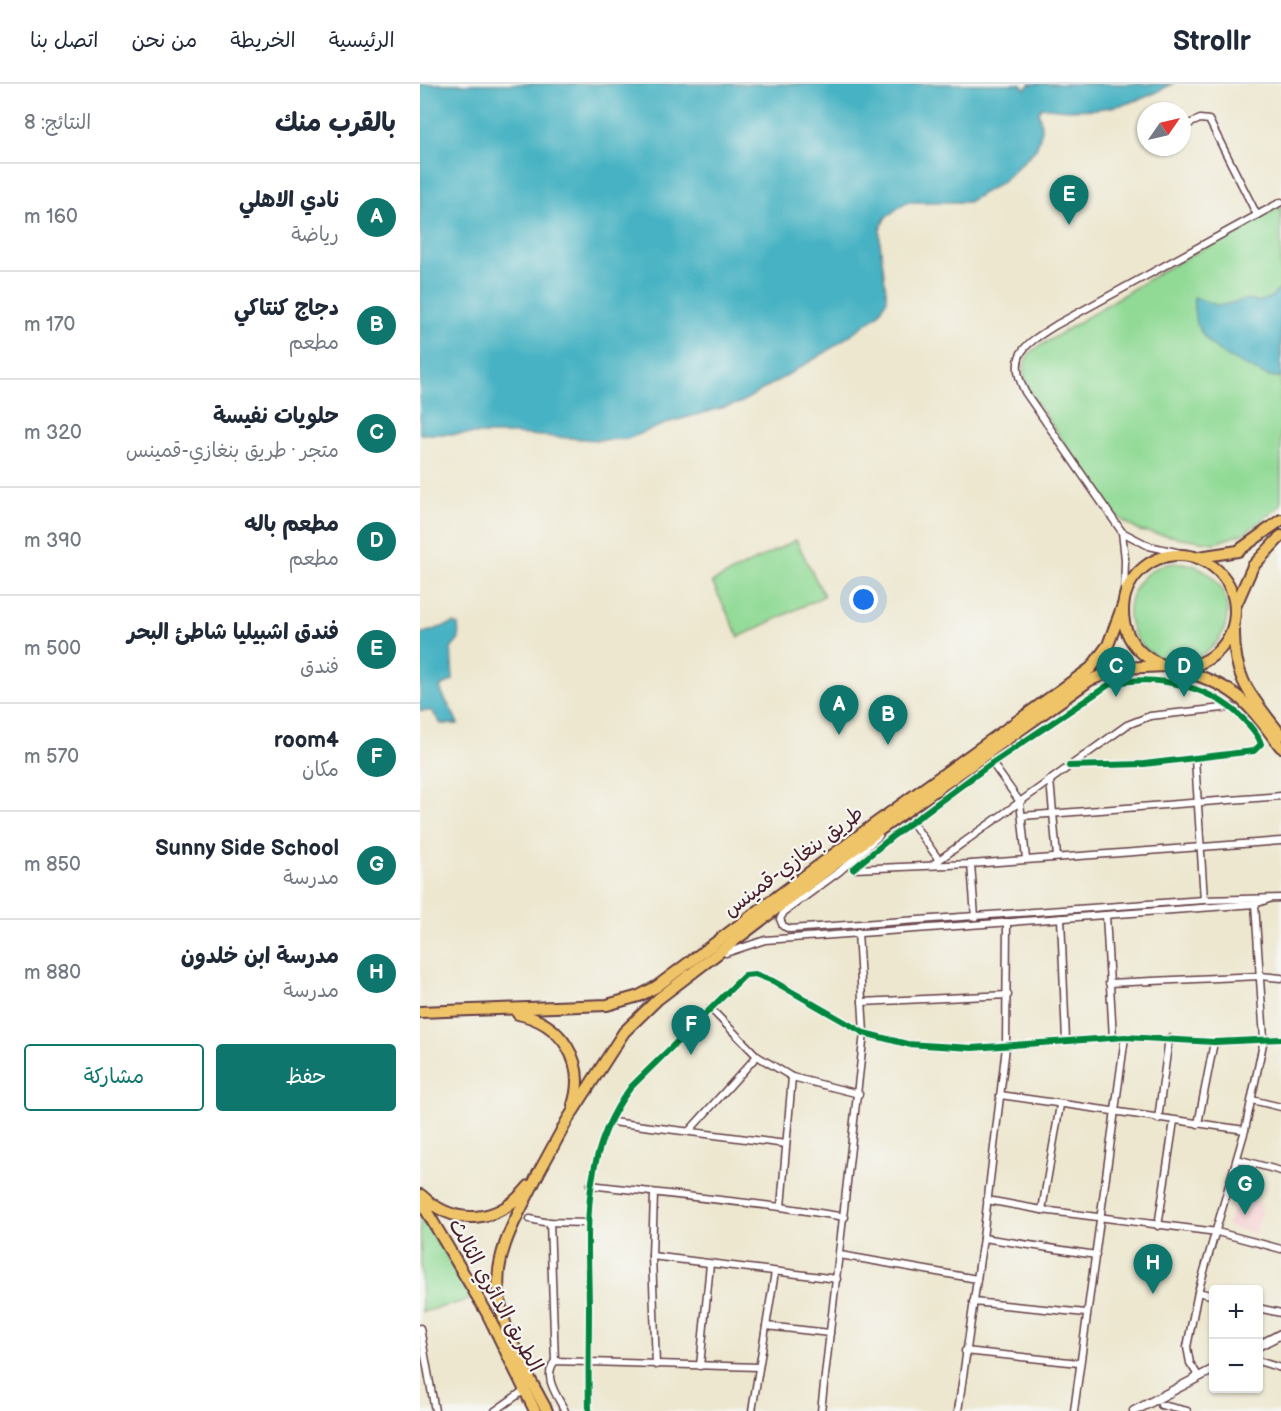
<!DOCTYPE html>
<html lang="ar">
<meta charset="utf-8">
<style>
body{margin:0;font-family:"Balsamiq Sans","Playpen Sans Arabic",sans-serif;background:#f6f6f7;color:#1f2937;direction:rtl}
.controls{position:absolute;right:18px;bottom:18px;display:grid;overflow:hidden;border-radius:6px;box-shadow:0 2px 4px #0004}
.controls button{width:54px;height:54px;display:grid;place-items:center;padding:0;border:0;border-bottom:2px solid #e0e1e3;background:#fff;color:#1f2937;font:30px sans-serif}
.compass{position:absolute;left:717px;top:18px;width:54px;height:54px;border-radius:50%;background:#fff;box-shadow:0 2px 4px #0004;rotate:56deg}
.you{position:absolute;left:444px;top:516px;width:21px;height:21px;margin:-15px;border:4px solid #fff;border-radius:50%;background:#1a73e8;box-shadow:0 0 0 9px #1a73e833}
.badge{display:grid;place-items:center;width:39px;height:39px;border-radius:50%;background:#0f766e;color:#fff;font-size:20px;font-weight:700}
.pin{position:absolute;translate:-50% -50px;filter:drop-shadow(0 2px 3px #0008)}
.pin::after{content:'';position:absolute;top:32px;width:21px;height:18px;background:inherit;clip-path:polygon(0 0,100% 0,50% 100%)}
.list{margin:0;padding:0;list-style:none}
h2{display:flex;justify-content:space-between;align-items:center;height:78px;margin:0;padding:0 24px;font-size:26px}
h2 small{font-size:20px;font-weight:400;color:#747a83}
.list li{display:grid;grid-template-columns:39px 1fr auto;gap:18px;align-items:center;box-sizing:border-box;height:108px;padding:0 24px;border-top:2px solid #e0e1e3}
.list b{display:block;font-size:22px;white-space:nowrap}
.list p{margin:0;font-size:20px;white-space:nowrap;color:#747a83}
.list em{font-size:20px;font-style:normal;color:#747a83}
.actions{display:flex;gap:12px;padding:18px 24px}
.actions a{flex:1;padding:14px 0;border:2px solid #0f766e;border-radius:6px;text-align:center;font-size:21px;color:#0f766e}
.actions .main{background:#0f766e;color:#fff}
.map{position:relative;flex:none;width:861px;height:1327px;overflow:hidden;direction:ltr}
header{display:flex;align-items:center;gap:36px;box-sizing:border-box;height:84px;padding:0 30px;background:#fff;border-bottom:2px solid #e0e1e3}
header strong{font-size:28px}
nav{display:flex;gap:33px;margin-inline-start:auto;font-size:21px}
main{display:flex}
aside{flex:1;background:#fff}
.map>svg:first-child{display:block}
</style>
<header>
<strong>Strollr</strong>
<nav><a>الرئيسية</a><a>الخريطة</a><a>من نحن</a><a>اتصل بنا</a></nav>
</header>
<main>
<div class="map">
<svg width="861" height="1327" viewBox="0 0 861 1327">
<rect width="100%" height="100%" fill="#f6f6f2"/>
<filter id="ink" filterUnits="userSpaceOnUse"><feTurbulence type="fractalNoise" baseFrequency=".0167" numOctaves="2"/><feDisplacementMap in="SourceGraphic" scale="12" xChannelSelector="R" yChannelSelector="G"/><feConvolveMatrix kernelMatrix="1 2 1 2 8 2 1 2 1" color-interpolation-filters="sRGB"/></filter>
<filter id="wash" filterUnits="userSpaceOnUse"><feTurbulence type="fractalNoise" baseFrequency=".008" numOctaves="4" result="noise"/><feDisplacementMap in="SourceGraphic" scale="24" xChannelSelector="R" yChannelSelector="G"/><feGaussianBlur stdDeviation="1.35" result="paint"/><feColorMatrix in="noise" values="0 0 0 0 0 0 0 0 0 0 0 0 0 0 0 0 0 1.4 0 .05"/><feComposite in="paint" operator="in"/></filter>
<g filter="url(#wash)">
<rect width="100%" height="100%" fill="#ede7cf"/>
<polygon fill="#f7cfd2" points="815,1113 843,1121 835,1150 807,1142"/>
<g fill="#91da95" stroke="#6e7c60" stroke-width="1.5">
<path d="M861,122v299l-36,28 -31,10 -75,-12 -26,-17 -77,-112c-9,-16 -20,-35 -4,-51l130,-80z"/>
<polygon points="376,456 404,512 319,553 292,498"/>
<circle cx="758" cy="528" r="49"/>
<polygon points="0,1129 53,1215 2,1228"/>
</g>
<g fill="#46b2c3" stroke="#486877" stroke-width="1.5">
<path d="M0,0h600l5,5 5,-5h142c-42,25 -83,30 -131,23l-2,5 3,18 -6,19 -34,33 -34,20h-62l-21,16 -5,12v12l7,57 -9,16 -52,37 -86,51 -70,19 -43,17 -30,1 -83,-6h-94z"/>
<path d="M861,204v89h-11c-36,-16 -81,-32 -76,-80l25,9 29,-7 10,3 13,-5z"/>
<path d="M34,539l4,2 1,14 -8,10 2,31 -13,7c4,14 13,23 18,37h-17l-9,-13h-12v-77z"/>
</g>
</g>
<g filter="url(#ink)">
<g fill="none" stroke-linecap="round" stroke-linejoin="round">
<defs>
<g id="minor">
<polyline points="762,43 780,35 789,36 837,131"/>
<polyline points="702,448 729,462 765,470"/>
<path d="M704,515l1,-40 -3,-27 -97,-140c-19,-38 1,-48 31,-67l225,-123"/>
<polyline points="775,675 784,816"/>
<polyline points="572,679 600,718 606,775"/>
<polyline points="630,696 637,773"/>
<polyline points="602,732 861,712"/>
<polyline points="492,738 519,776"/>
<polyline points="459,752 420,787 364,828 360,835 363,842 370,845 784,816 861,814"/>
<polyline points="551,780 555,833"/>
<polyline points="512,781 707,641 730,632 812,623"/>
<path d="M433,785l40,-33 99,-73 118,-79c49,-11 106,3 139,41 5,6 10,11 12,19l-7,7 -110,13 -75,2"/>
<polyline points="434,785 551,780 861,757"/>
<polyline points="686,831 693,954"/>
<polyline points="641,834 646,957"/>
<polyline points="306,869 345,856 835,820 849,815"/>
<polyline points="689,899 840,892 861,894"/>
<polyline points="442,918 588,911"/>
<polyline points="290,924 337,972 372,993 439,1010"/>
<polyline points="580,1011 825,1046"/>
<polyline points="832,1016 861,1023"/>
<polyline points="738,1035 749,954"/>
<polyline points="192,1038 366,1060"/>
<polyline points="778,1040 794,958"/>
<polyline points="269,1047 337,972"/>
<polyline points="817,1075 861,1087"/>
<polyline points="170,1101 361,1123 425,1133"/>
<polyline points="234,1110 232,1172 236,1281"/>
<polyline points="567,1116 622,1126 797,1148 861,1165"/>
<polyline points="361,1123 372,993"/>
<polyline points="622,1126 640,1021"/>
<polyline points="110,1135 124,1138 168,1139"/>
<polyline points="130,1138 135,1277"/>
<polyline points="738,1142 754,1037"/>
<polyline points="563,1154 676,1171"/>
<polyline points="420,1171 557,1195"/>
<polyline points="232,1172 417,1195"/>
<polyline points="778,1208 794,1212"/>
<polyline points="553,1218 666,1229"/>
<polyline points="838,1224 861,1229"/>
<polyline points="346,1242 410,1249"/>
<polyline points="0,1244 15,1327"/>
<polyline points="545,1267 659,1279"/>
<polyline points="838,1277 861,1284"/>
<polyline points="280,1282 290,1180"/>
<polyline points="779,1293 770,1279 767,1263 778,1208 825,1046 844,955 835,820"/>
<polyline points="741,1321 767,1327"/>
<polyline points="75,1327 106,1305"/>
<path d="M145,1327c-8,-16 -23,-34 -10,-50l204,6"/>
<path d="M169,1327c-1,-35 0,-70 0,-105 -1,-79 -9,-152 42,-219l114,-112 10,-1 18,7 91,52 43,11 65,4 153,-11 89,5 67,-3"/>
<polyline points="332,1327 355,1188"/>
<polyline points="401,1327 444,949 438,848"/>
<polyline points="538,1327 563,1154 586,963 587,838"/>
<polyline points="654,1327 705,953"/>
</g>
<g id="tertiary">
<polyline points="838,1262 861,1250"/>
<polyline points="714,1327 794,1285"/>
</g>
<g id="primary">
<circle cx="759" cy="527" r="56"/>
<polyline points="779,473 818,467 861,436"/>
<polyline points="815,523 833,482 861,452"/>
<path d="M814,545c-1,51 18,68 47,106"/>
<path d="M758,585c60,18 66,30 103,78"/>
<polyline points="0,928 187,921 219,912 236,903 453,741 671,584 688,561 703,521"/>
<path d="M98,930c43,9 69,47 55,91"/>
<polyline points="118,1090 148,1035 204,948 238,915 457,748 670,596 702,584 746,582"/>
</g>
<g id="trunk">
<path d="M118,1090c-12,27 -31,56 -37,85 -13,53 22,106 46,152"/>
<path d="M1,1111c35,33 78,28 108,-9"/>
<polyline points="0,1116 67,1229 115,1327"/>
</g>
</defs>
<use href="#minor" stroke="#623d44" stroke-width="9"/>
<use href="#tertiary" stroke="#623d44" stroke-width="11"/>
<use href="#primary" stroke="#623d44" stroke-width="14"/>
<use href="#trunk" stroke="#623d44" stroke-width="14"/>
<use href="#minor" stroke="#fff" stroke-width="6"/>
<use href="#tertiary" stroke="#fff" stroke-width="8"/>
<use href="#primary" stroke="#efc469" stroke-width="10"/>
<use href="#trunk" stroke="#efc469" stroke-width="10"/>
<defs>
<g id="cycleway">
<path d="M433,785l40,-33 99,-73 118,-79c49,-11 106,3 139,41 5,6 10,11 12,19l-7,7 -110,13 -75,2"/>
<path d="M169,1327c-1,-35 0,-70 0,-105 -1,-79 -9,-152 42,-219l114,-112 10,-1 18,7 91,52 43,11 65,4 153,-11 89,5 67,-3"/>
</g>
</defs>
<use href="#cycleway" stroke="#f6f6f2" stroke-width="10"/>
<use href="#cycleway" stroke="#00873e" stroke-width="6"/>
</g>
</g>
<g text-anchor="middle" stroke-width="4.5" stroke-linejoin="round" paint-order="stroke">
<g font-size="21" fill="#4a1f2b" stroke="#f6f6f2">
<text transform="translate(373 777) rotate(-37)" y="7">طريق بنغازي-قمينس</text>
<text transform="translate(76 1211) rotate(61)" y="7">الطريق الدائري الثالث</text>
</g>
</g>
</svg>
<div class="controls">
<button>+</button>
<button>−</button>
</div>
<svg class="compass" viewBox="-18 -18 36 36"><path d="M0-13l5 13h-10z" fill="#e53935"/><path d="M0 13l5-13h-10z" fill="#747a83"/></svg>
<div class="you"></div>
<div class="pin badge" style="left:419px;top:651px">A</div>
<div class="pin badge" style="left:468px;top:661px">B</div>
<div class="pin badge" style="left:696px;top:613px">C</div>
<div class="pin badge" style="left:764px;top:613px">D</div>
<div class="pin badge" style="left:649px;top:141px">E</div>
<div class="pin badge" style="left:271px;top:971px">F</div>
<div class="pin badge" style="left:825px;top:1131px">G</div>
<div class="pin badge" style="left:733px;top:1210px">H</div>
</div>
<aside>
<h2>بالقرب منك<small>النتائج: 8</small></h2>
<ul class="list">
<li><span class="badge">A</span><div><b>نادي الاهلي</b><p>رياضة</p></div><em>160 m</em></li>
<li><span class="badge">B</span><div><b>دجاج كنتاكي</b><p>مطعم</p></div><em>170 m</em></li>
<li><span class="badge">C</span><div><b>حلويات نفيسة</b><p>متجر · طريق بنغازي-قمينس</p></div><em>320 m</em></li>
<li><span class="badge">D</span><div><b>مطعم باله</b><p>مطعم</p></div><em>390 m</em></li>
<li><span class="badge">E</span><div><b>فندق اشبيليا شاطئ البحر</b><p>فندق</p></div><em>500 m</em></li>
<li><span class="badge">F</span><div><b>room4</b><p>مكان</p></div><em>570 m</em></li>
<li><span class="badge">G</span><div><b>Sunny Side School</b><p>مدرسة</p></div><em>850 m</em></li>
<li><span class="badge">H</span><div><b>مدرسة ابن خلدون</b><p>مدرسة</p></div><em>880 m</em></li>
</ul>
<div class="actions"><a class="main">حفظ</a><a>مشاركة</a></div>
</aside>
</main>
